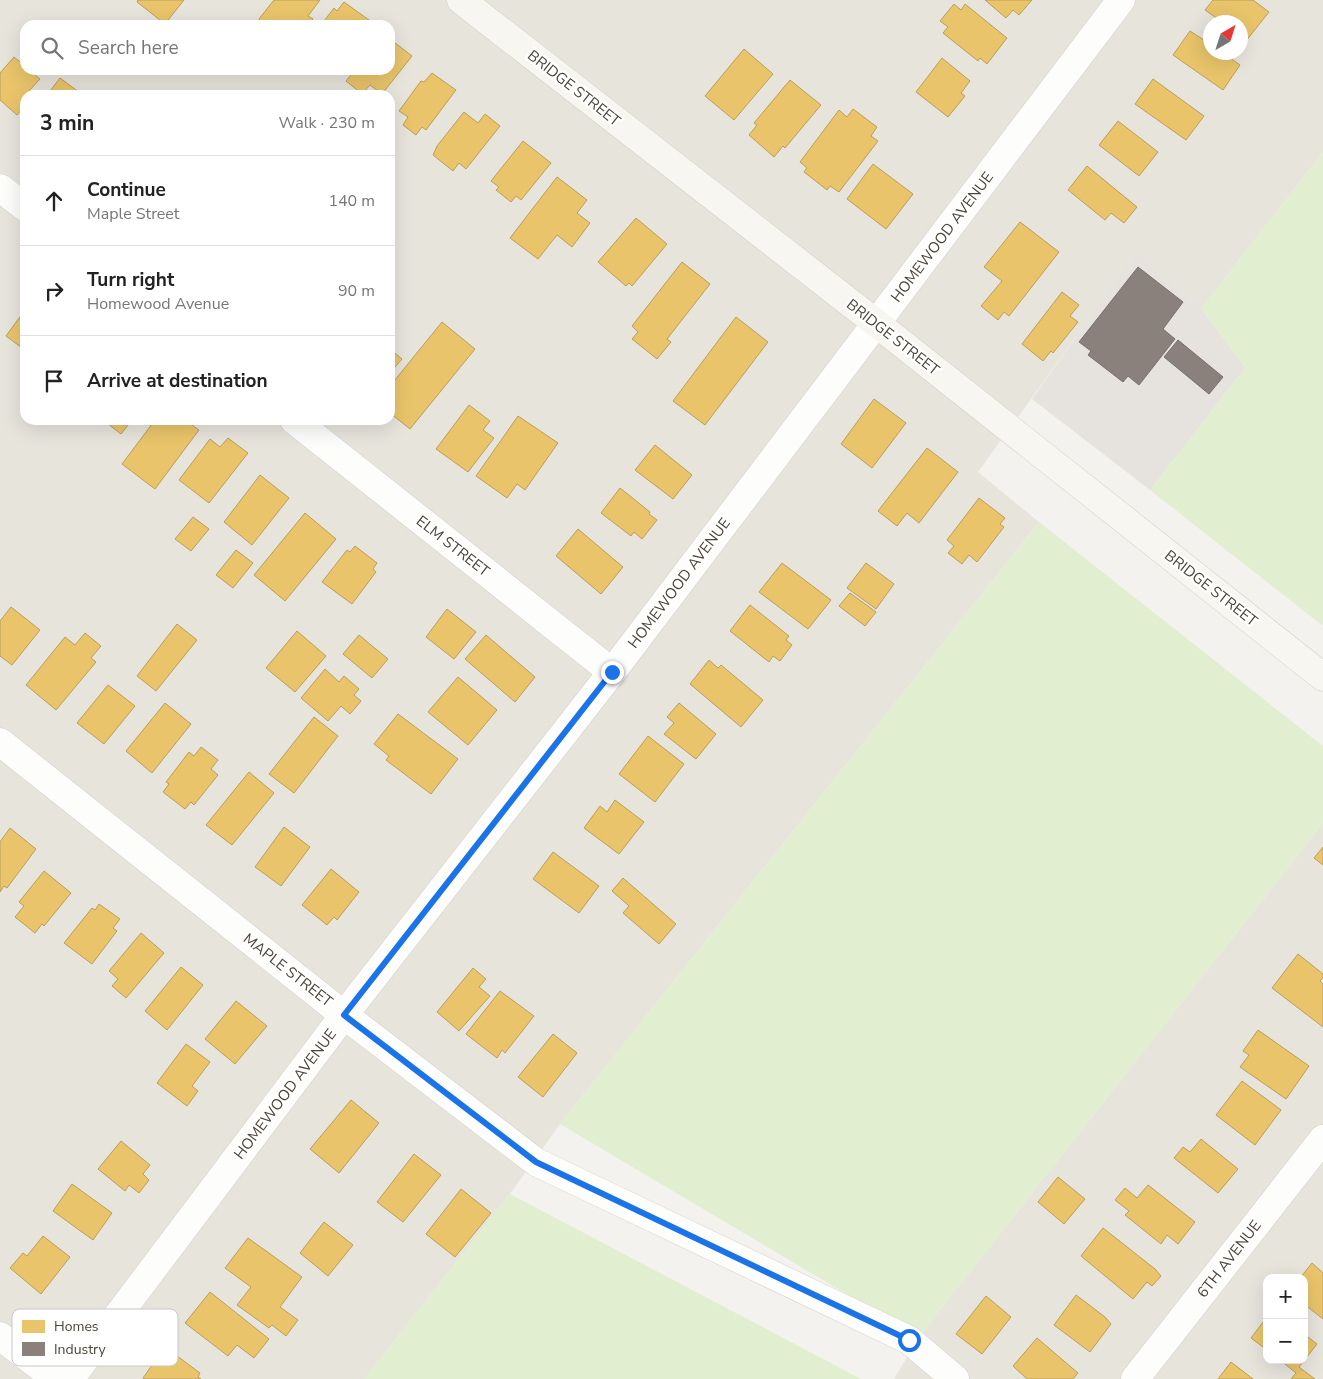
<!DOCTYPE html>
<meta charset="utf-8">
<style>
body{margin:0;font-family:"Nunito Sans",sans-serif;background:#f6f6f6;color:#222}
.controls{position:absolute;right:15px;bottom:15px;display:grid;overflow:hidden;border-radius:10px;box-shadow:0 5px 20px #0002}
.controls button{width:45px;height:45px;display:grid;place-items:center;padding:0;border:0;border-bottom:1px solid #e0e0e0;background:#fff;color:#222;font:25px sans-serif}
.compass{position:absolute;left:1203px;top:15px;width:45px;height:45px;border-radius:50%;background:#fff;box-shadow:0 5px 20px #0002;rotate:39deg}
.stop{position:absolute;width:15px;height:15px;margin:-11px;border:4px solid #1a73e8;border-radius:50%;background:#fff}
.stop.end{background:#1a73e8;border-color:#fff;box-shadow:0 1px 5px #0008}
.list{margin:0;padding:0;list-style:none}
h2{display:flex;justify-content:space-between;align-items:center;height:65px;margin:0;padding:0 20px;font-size:21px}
h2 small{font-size:16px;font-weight:400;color:#767676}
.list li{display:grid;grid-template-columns:32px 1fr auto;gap:15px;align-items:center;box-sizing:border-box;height:90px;padding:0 20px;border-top:1px solid #e0e0e0}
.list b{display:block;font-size:19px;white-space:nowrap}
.list p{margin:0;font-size:16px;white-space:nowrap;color:#767676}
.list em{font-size:16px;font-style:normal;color:#767676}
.icon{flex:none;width:28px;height:28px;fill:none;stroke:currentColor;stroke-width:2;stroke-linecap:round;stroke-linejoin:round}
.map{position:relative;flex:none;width:1323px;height:1379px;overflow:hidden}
.search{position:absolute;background:#fff;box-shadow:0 5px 20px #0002;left:20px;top:20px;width:375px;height:55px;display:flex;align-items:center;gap:12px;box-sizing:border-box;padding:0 18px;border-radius:15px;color:#767676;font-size:19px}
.panel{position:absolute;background:#fff;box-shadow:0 5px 20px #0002;left:20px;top:90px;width:375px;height:335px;border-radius:15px}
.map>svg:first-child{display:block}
</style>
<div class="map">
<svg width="1323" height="1379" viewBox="0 0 1323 1379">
<rect width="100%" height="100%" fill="#f4f2ee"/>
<g fill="#e7e4dc" fill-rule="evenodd">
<path d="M0,0h1323v152l-122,157 -66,-53 -157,216 61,50 -479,602 -50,70 -146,185h-364zM1210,22h30v30h-30zM25,25h365v45h-365zM25,95h365v325h-365z"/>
<path d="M1323,823v556h-429l25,-42zM1267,1278h37v82h-37z"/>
</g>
<polygon fill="#e6e2de" points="1135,255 1201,309 1245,368 1150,490 1032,399"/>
<g fill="#e1eecf">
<polygon points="1323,152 1323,626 1150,490 1245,368 1201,309"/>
<polygon points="1039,522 1323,746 1323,823 919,1337 560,1124"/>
<polygon points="510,1194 861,1379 364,1379"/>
</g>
<g fill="#e9c46a" stroke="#ba9e5b">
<polygon points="138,0 184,0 165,24 137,2"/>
<polygon points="274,0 320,0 308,16 313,19 308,25 261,25 259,19"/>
<polygon points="985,0 1032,0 1019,15 1013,10 1006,18"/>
<polygon points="1213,0 1253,0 1269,12 1246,41 1240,37 1240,22 1222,22 1205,10"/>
<polygon points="344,2 369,20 366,25 321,25 334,8 337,11"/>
<polygon points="954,4 961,10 965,4 1007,38 987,64 980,58 978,61 943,33 948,27 940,21"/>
<polygon points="1190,31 1210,44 1210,52 1222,52 1240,65 1223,90 1173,55"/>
<polygon points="390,39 412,56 382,94 370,85 362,94 346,81 355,70 390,70"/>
<polygon points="744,49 773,74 734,120 705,96"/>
<polygon points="14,57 25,66 25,70 29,70 40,79 29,91 33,95 25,95 25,106 17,115 0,100 0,73"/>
<polygon points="942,58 970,81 961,93 965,96 948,117 916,92"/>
<polygon points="432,73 456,90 426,130 422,127 416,135 403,125 408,117 399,111 421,81 424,82"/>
<polygon points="60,78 83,95 47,95"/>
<polygon points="1153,79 1204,116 1186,140 1135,104"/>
<polygon points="790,80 821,105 785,148 783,146 774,157 749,135 757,125 754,123"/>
<polygon points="853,109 877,127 871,136 878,141 839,192 830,186 827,190 804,172 807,168 800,162 839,110 847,117"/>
<polygon points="464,112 478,123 485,114 500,126 466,169 459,163 453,171 433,155 437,146"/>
<polygon points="1118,121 1158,152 1139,176 1099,145"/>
<polygon points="523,141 551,163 521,200 516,196 511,202 496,190 499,187 491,181"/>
<polygon points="873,164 913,194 886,229 847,199"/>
<polygon points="1087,166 1137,207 1124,223 1111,213 1105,220 1068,190"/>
<polygon points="557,177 587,200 577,213 590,223 572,247 557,235 538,259 510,238"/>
<polygon points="636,218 667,244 632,286 629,283 626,286 598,262"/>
<polygon points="1020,222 1059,252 1009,316 1004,312 998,320 981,306 1002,281 984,267"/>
<polygon points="682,262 710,284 667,339 671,342 657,359 632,339 638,332 632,326"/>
<polygon points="1062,292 1079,305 1070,316 1078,322 1053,353 1051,351 1043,361 1022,344"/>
<polygon points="25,310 25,350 6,336"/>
<polygon points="736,317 768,342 705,425 673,401"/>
<polygon points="442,322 475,349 410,429 390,413 390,386"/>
<polygon points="390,349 402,359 390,373"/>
<polygon points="874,399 906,423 872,468 841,444"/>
<polygon points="469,405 490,421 483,430 494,438 468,472 436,449"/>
<polygon points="518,416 558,443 525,490 517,484 507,498 476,476"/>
<polygon points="103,420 132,420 121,434"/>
<polygon points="155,420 185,420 199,430 155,489 122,464"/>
<polygon points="228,438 248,453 209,503 179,480 210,439 220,447"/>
<polygon points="655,445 692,475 673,499 635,470"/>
<polygon points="927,448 958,472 919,523 907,513 897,526 878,511"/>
<polygon points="260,475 289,498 252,545 224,522"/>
<polygon points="620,488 650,512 649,514 657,520 642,539 634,532 631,536 601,513"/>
<polygon points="979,498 1005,518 1000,524 1004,527 977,562 969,555 962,564 948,553 954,546 947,540"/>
<polygon points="305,513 336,539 285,601 254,575"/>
<polygon points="193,517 209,529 191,551 175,539"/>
<polygon points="578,529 623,567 601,594 556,556"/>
<polygon points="355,546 377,563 373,569 376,572 352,604 322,582 347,550 350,552"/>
<polygon points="236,550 253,563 233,588 216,575"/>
<polygon points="782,563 831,600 808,629 759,592"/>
<polygon points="866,563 894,584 876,609 847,588"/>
<polygon points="850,593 876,612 865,626 839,606"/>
<polygon points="750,605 789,636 786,640 792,645 780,661 773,656 769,662 730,631"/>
<polygon points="11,607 40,630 12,665 0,656 0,621"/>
<polygon points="447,609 476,632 454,659 426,637"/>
<polygon points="177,624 197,640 156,691 137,676"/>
<polygon points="297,631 326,656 295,692 266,668"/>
<polygon points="85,633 101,646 91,658 96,662 56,710 26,685 65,637 75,645"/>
<polygon points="359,635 388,659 372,678 343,654"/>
<polygon points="486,635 535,677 515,702 465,659"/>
<polygon points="709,660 718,668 721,665 763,700 741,727 690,684"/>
<polygon points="325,669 339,682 344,676 359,689 354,695 361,701 350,714 341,706 328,721 301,698"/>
<polygon points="458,677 497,710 468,745 428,712"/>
<polygon points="108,685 135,706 104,744 77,723"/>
<polygon points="165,703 191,724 152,773 126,751"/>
<polygon points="679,703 716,734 696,759 664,734 674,723 667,717"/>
<polygon points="398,714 458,759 431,794 386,760 389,756 374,744"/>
<polygon points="314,717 338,736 294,793 269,774"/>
<polygon points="648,736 684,764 655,802 619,774"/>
<polygon points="201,747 218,760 211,769 218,775 194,805 191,802 185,809 163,792 169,784 166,782 189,752 194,756"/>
<polygon points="249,772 274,793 232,845 206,825"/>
<polygon points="615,800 644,822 619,854 584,828 600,806 607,812"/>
<polygon points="284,827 310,847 281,886 255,867"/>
<polygon points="10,828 36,849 7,888 4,886 0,892 0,842"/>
<polygon points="1323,847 1323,865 1314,858"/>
<polygon points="553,852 599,886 579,913 533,879"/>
<polygon points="331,869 359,892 337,920 334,917 327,925 302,905"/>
<polygon points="44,871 71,893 44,926 42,924 35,933 15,917 24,906 19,902"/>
<polygon points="623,878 676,924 659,944 623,913 629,906 612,891"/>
<polygon points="99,904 120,919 113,928 117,931 92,964 64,943 92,908 95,910"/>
<polygon points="141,933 164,953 126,998 112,986 118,979 109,971"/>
<polygon points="1298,954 1323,974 1323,977 1320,981 1323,984 1323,1027 1272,988"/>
<polygon points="181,967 203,985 167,1030 145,1011"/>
<polygon points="473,968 486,979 479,987 490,996 459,1031 437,1012"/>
<polygon points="500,991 534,1016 505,1053 502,1050 497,1058 466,1034"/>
<polygon points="236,1001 267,1026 235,1064 205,1039"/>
<polygon points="1258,1030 1309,1066 1286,1099 1240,1067 1249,1055 1243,1051"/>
<polygon points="553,1034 577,1053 543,1097 518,1077"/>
<polygon points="186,1044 210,1062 192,1086 198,1091 187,1106 157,1083"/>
<polygon points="1242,1081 1281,1110 1255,1145 1216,1115"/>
<polygon points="351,1100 379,1123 339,1173 310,1149"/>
<polygon points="1201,1139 1238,1169 1218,1193 1174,1158 1183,1147 1190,1152"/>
<polygon points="121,1141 150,1165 143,1174 149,1180 139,1193 129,1185 125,1191 98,1169"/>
<polygon points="414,1154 441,1175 403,1222 377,1202"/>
<polygon points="1058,1177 1085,1199 1064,1224 1038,1202"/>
<polygon points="72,1184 112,1213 93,1240 53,1211"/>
<polygon points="1148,1185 1195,1222 1178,1244 1167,1235 1161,1244 1125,1215 1129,1211 1115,1200 1125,1188 1137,1198"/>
<polygon points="461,1189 491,1213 455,1257 426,1234"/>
<polygon points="324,1222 353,1245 328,1276 300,1253"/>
<polygon points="1103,1228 1155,1269 1161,1276 1152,1286 1147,1282 1133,1299 1081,1256"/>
<polygon points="43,1236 70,1257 41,1294 10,1268 23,1253 27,1256"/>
<polygon points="248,1238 302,1277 280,1307 298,1320 286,1336 272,1325 269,1328 237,1305 251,1287 225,1268"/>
<polygon points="1312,1263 1323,1273 1323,1319 1304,1304 1304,1278 1300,1278"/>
<polygon points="210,1292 269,1339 254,1358 237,1345 228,1356 185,1323"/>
<polygon points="1076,1295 1105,1317 1111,1324 1090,1352 1054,1325"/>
<polygon points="986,1296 1011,1317 982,1354 956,1334"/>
<polygon points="1267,1317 1267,1350 1251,1338"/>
<polygon points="1304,1334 1317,1344 1299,1367 1315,1379 1291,1379 1296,1373 1280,1360 1304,1360"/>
<polygon points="1037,1338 1078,1373 1073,1379 1027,1379 1013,1366"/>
<polygon points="165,1347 200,1373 198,1377 201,1379 145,1379 143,1378"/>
<polygon points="1231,1362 1253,1379 1218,1379"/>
</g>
<g fill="#8a817c" stroke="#776f68">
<polygon points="1138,267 1183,302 1163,329 1175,339 1139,385 1128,376 1123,382 1088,355 1091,351 1079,342"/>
<polygon points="1178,340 1223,377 1209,394 1164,357"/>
</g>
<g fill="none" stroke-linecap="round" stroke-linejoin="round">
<defs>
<g id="street">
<polyline points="0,188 25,207"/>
<polyline points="294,420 612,672"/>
<polyline points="0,742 344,1015 536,1162 909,1340 955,1379"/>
<polyline points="0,1336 56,1379"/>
<polyline points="70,1379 344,1015 612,672 1121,0"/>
<polyline points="1135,1379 1323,1139"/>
</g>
<polyline id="secondary" points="461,0 876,323 1323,677"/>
</defs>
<use href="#street" stroke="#d2d0cb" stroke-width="29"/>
<use href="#secondary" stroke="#d3cfc5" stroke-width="29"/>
<use href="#street" stroke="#fdfdfc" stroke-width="28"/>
<use href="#secondary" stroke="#f7f6f1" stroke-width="28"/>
</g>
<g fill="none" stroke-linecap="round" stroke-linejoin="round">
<polyline stroke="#1a73e8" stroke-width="6" points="612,672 344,1015 536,1162 909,1340"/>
</g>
<g text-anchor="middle" stroke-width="5" stroke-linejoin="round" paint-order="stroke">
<g font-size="15" fill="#4b4439" stroke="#fff">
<text transform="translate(574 88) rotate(38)" y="5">BRIDGE STREET</text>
<text transform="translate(942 237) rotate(-53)" y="5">HOMEWOOD AVENUE</text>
<text transform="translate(893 337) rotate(38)" y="5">BRIDGE STREET</text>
<text transform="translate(453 546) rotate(38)" y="5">ELM STREET</text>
<text transform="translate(679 583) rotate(-53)" y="5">HOMEWOOD AVENUE</text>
<text transform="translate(1211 588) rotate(38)" y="5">BRIDGE STREET</text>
<text transform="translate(288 970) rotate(38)" y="5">MAPLE STREET</text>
<text transform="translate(285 1094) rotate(-53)" y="5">HOMEWOOD AVENUE</text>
<text transform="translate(1229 1259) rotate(-52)" y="5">6TH AVENUE</text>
</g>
</g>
<rect x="12" y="1309" width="166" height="57" rx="8" fill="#fff" stroke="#c9c7c4" stroke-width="1"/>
<rect x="22" y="1320" width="23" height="13" fill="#e9c46a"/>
<rect x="22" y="1342" width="23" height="14" fill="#8a817c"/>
<g font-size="14" fill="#4b4439">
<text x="54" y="1331">Homes</text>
<text x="54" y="1354">Industry</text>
</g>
</svg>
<div class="controls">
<button>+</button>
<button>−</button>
</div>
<svg class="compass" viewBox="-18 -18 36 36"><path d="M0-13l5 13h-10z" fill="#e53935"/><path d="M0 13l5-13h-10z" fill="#767676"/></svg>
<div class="stop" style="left:909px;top:1340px"></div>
<div class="stop end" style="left:612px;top:672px"></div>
<div class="search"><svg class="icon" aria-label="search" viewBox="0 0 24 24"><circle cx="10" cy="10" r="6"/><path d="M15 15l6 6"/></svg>Search here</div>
<section class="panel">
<h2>3 min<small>Walk · 230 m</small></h2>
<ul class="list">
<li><svg class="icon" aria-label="ahead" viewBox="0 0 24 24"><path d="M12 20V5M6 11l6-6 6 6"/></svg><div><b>Continue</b><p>Maple Street</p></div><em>140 m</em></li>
<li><svg class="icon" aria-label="right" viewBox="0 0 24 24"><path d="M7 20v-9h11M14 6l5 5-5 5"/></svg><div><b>Turn right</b><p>Homewood Avenue</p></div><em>90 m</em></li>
<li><svg class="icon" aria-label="arrive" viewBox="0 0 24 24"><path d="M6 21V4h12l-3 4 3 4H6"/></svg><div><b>Arrive at destination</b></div></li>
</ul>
</section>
</div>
